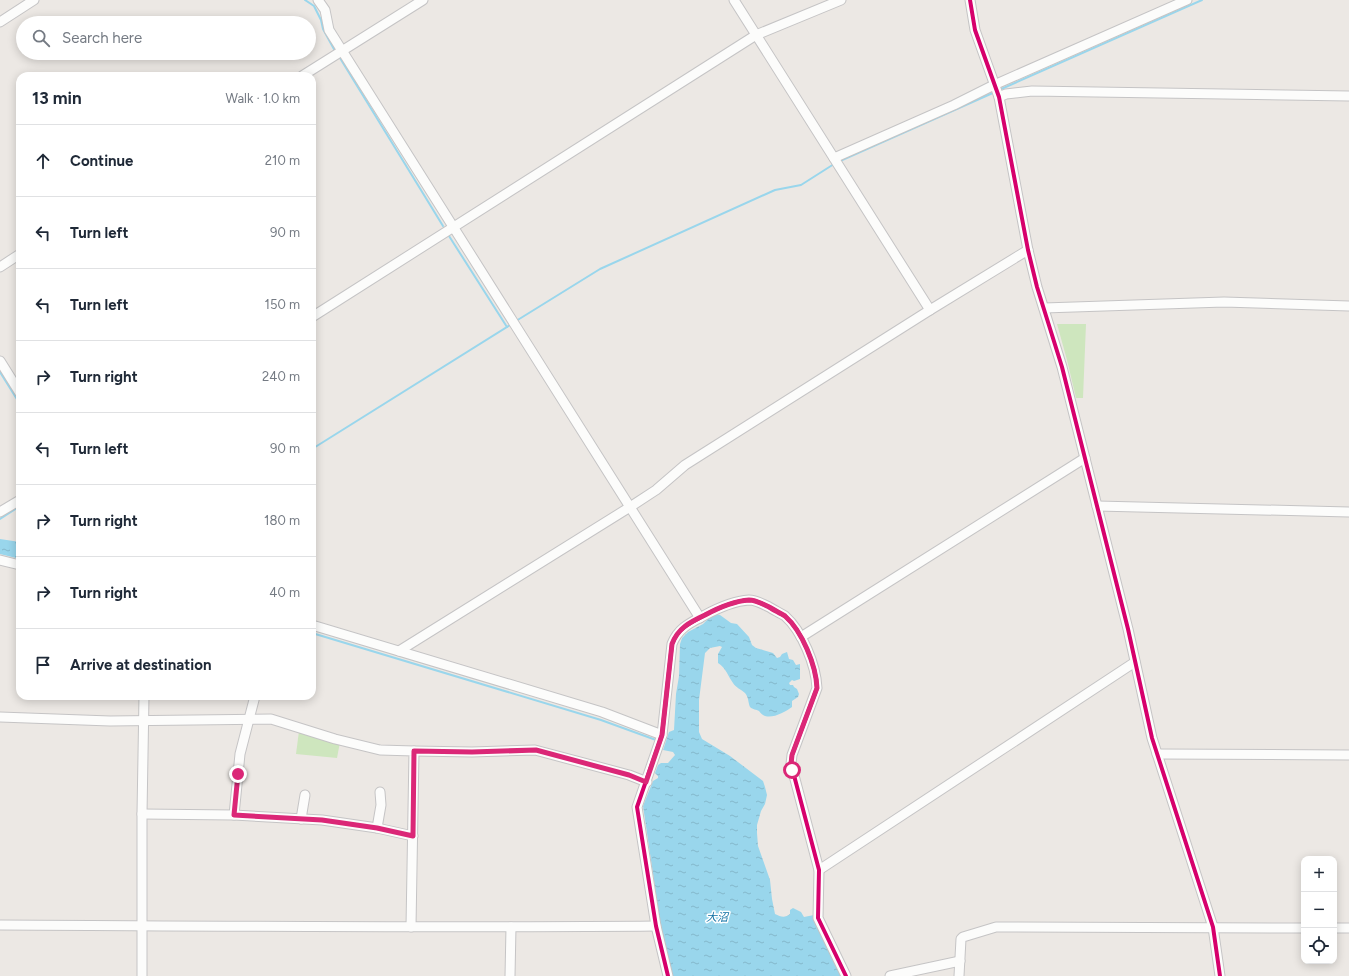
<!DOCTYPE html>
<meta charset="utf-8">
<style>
body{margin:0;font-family:Figtree,"Noto Sans JP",sans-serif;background:#f2f2f3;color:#1f2937}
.controls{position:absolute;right:12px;bottom:12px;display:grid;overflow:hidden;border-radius:8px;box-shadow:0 2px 10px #0003}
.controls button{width:36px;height:36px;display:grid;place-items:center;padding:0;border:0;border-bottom:1px solid #e0e1e3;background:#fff;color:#1f2937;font:20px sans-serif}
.stop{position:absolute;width:12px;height:12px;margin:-9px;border:3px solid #db2777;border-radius:50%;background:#fff}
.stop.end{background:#db2777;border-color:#fff;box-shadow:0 1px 4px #0008}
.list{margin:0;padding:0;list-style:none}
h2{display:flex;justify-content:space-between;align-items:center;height:52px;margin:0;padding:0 16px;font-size:17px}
h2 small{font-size:13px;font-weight:400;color:#747a83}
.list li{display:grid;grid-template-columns:26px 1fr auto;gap:12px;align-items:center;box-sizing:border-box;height:72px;padding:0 16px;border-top:1px solid #e0e1e3}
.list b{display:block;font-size:15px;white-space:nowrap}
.list em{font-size:13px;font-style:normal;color:#747a83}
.icon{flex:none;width:22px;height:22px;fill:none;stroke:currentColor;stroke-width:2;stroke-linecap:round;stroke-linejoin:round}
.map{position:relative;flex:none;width:1349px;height:976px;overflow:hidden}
.search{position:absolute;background:#fff;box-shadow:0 2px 10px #0003;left:16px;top:16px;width:300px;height:44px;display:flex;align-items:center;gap:10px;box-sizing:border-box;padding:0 14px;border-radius:22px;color:#747a83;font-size:15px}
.panel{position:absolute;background:#fff;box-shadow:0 2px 10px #0003;left:16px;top:72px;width:300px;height:628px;border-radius:12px}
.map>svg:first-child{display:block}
</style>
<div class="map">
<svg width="1349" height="976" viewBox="0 0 1349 976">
<defs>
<pattern id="water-ripples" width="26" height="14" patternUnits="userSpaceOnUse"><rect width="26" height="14" fill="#99d6ec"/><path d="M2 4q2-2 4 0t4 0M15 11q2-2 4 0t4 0" fill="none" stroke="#84b8cb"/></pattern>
</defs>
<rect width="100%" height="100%" fill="#ece8e4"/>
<g fill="#cee6be">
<polygon points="1057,324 1086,324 1083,398 1076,398 1067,360"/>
<polygon points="299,731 340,742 337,758 296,754"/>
</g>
<g fill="url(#water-ripples)">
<polygon points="0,539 20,542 20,559 0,554"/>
<path d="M715,614l5,1 11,8 6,1 12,13 3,8 4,3 17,5 4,5 3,-1 2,-3 5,-2 2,7 4,1 3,5 4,-1v15l-6,2 -2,-1 -3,3 1,2h3l1,2 3,2 2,5 -1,3 -6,4v6c-7,5 -21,13 -29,8 -2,-1 -3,-3 -4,-4 -3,-2 -6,-1 -9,-4 -2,-4 -1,-9 -5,-14 -4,-4 -9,-5 -12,-10 -5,-7 -7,-15 -15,-20v-9l4,-7 -2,-1 -10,2 -5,5 -6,47v32l3,7 28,17 33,25 2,6 2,8 -2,9 -4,7 -4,14v8l1,13 12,34 2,19 3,15c6,3 10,4 15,0v-4l3,-2 8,4 3,5 10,-2 28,61h-169l-12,-48 -18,-122 10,-25 5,-3v-2l-3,-3 3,-8 3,-2h7l7,-8 -2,-3 -10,-2 6,-18 5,-2 2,-36 3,-18 1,-32 2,-6 6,-6 15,-8 6,-6z"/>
</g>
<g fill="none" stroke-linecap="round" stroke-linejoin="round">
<g stroke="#99d6ec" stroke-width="2">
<polyline points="305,0 314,6 321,20 323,29 335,51"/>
<polyline points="340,58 443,226"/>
<polyline points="999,90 1202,0"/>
<polyline points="840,161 995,92"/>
<polyline points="449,236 507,327"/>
<polyline points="516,321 600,269 775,190 801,185 834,164"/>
<polyline points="0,372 20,404"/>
<polyline points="312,449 510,325"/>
<polyline points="0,519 20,506"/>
<polyline points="312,633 601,720 656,740"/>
</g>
<defs>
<g id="minor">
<polyline points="318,0 325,10 329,30 700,618"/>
<polyline points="734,0 930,310"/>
<polyline points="970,0 975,30 999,97 1028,250 1037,287 1062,367 1128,629 1152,738 1213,927 1220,976"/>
<polyline points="0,22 34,0"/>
<polyline points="302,76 423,0"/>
<polyline points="999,97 1006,94 1032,91 1349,96"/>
<polyline points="834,158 954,105 994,85 1187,0"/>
<polyline points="0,267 20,254"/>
<polyline points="1044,308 1224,302 1349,306"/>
<polyline points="312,317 756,35 841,0"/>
<polyline points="0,361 20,393"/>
<polyline points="1097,506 1349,512"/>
<polyline points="0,512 20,500"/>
<polyline points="0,560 20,565"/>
<polyline points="312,625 602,712 662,735"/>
<polyline points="801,637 1085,458"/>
<polyline points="399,651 630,507 656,490 685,465 930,310 1028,250"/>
<polyline points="0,717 110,721 271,719 335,739 380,750 414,751 411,927"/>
<polyline points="414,751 472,752 535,750 629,775 647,782"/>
<polyline points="1157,754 1349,755"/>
<polyline points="142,814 234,815 322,820 377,828 413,836"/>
<polyline points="234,815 240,754 255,696"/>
<polyline points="301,819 305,795"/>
<polyline points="377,828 381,805 380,792"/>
<polyline points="819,870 1135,662"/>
<path d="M0,925c219,1 438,3 656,1"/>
<polyline points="1334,928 1349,928"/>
<polyline points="142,976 142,814 144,696"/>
<polyline points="510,976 511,927"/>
<path d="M668,976l-12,-50 -19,-119 25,-72 10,-91c6,-16 18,-21 33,-29 13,-7 29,-14 44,-15 7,0 14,4 20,7 5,3 11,6 16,9 17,15 31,49 32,72l-25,67 -1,9 28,106 -1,48 28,58"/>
<polyline points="890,976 960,961"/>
<polyline points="959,976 961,939 963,937 996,927 1304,928"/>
</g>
</defs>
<use href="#minor" stroke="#c5c4c5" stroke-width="11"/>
<use href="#minor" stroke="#fcfcfb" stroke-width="9"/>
<defs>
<g id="cycleway">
<polyline points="970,0 975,30 999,97 1028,250 1037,287 1062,367 1128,629 1152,738 1213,927 1220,976"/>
<path d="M668,976l-12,-50 -19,-119 25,-72 10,-91c6,-16 18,-21 33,-29 13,-7 29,-14 44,-15 7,0 14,4 20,7 5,3 11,6 16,9 17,15 31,49 32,72l-25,67 -1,9 28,106 -1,48 28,58"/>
</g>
</defs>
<use href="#cycleway" stroke="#fff" stroke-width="6"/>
<use href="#cycleway" stroke="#d6006c" stroke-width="4"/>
</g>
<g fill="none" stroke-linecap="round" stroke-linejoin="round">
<path stroke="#db2777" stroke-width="5" d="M238,774l-4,41 88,5 55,8 36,8 1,-85 58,1 64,-2 93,25 17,7 16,-47 10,-91c6,-16 18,-22 33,-29 13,-7 29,-14 44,-15 7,0 14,4 20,7 5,3 11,6 16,9 17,15 31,49 32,72l-25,67 -1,9 1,6"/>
</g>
<g text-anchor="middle" stroke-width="3" stroke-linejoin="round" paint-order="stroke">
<g font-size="11" font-style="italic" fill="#0d6fa3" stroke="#fff">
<text x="717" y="921">大沼</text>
</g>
</g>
</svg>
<div class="controls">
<button>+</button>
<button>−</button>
<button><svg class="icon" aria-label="locate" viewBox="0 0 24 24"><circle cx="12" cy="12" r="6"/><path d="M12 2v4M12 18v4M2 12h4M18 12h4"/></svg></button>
</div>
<div class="stop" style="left:792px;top:770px"></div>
<div class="stop end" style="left:238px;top:774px"></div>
<div class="search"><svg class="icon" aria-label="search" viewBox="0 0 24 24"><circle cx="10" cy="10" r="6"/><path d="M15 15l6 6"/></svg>Search here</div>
<section class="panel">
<h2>13 min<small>Walk · 1.0 km</small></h2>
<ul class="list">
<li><svg class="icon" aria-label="ahead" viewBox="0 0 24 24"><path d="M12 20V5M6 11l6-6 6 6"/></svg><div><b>Continue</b></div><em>210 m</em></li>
<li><svg class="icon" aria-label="left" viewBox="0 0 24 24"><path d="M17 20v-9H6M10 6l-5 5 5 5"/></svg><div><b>Turn left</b></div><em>90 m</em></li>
<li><svg class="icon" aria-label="left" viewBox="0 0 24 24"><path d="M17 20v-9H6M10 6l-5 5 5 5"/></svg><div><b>Turn left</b></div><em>150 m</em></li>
<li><svg class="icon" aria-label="right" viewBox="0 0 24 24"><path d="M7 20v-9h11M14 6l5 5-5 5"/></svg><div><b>Turn right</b></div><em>240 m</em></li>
<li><svg class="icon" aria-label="left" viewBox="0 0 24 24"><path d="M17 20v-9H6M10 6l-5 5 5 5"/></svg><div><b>Turn left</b></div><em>90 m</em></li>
<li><svg class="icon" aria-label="right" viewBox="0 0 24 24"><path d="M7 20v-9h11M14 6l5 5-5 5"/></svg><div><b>Turn right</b></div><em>180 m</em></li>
<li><svg class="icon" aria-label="right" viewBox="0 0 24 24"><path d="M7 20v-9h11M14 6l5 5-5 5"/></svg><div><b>Turn right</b></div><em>40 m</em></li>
<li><svg class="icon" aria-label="arrive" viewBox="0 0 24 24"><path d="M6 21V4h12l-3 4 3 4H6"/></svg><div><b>Arrive at destination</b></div></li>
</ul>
</section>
</div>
